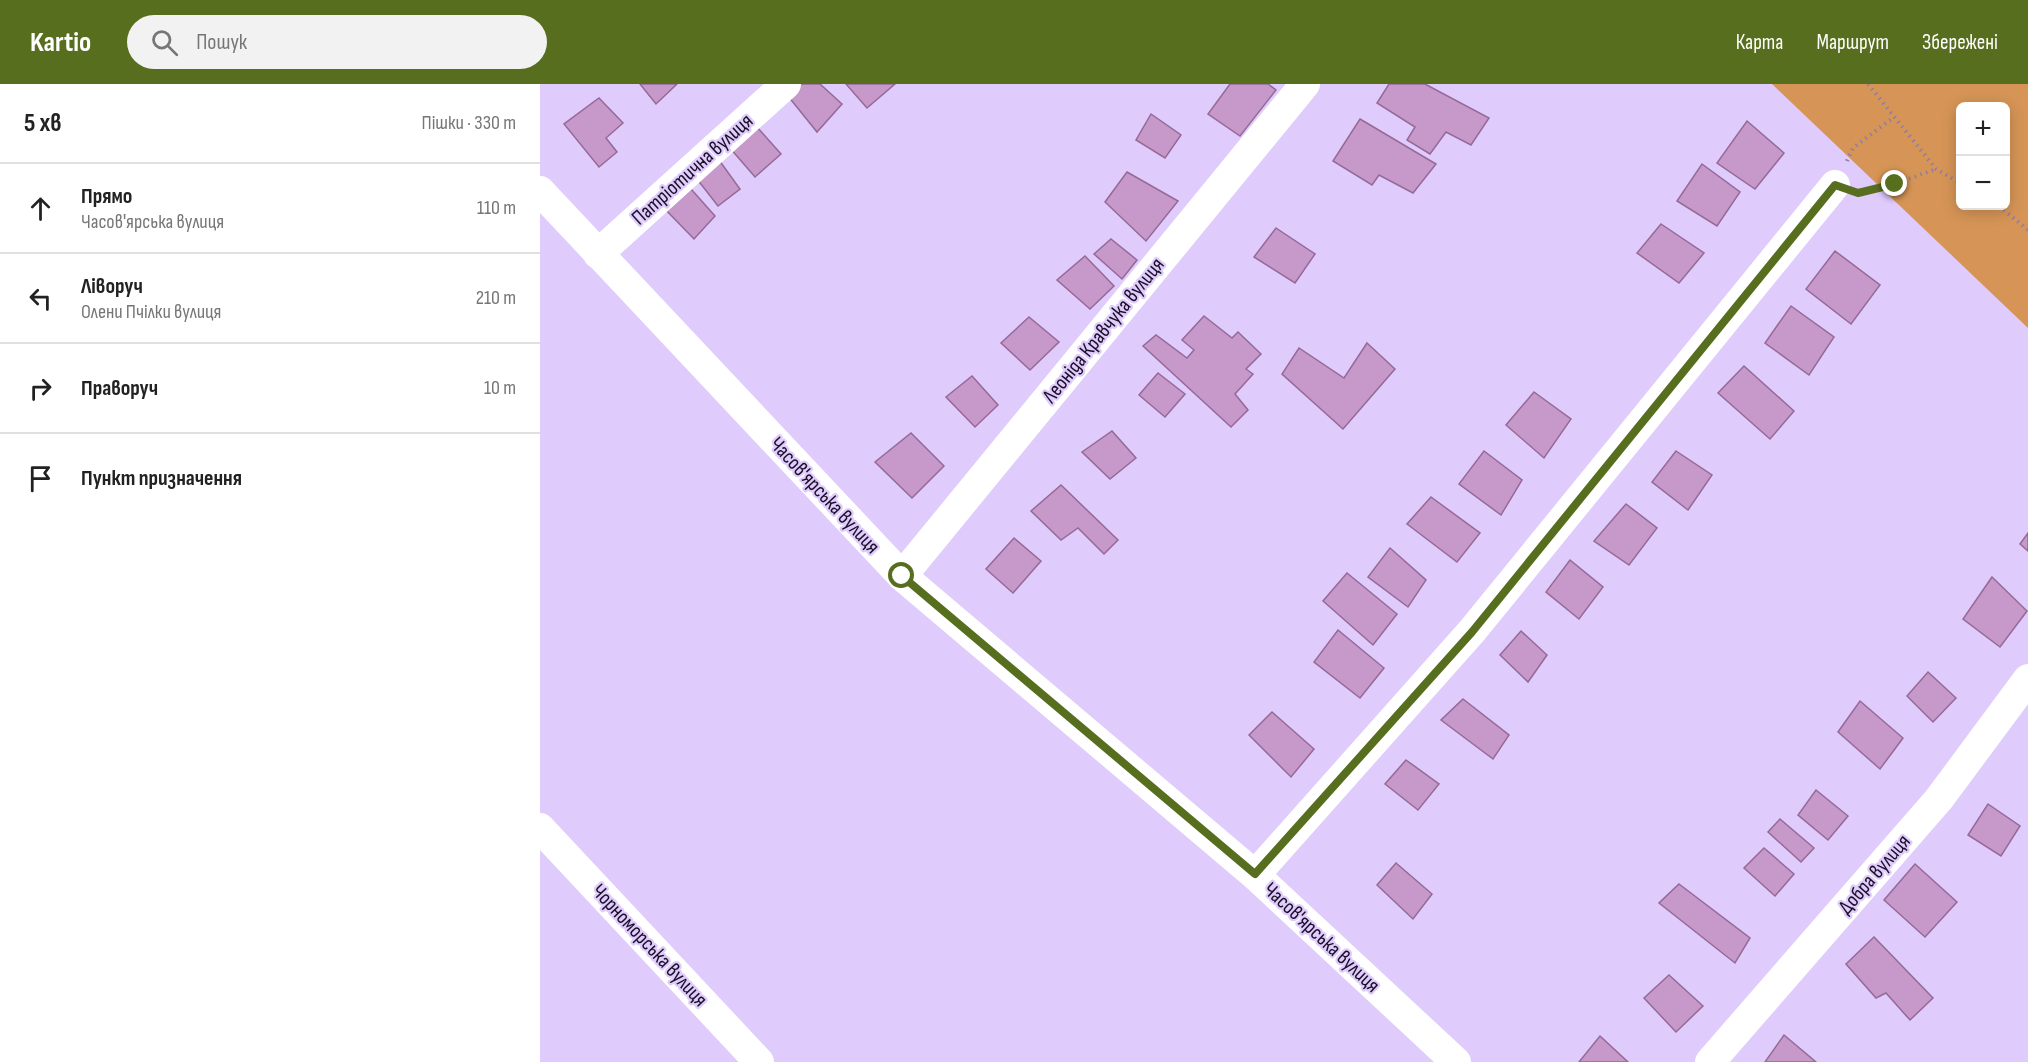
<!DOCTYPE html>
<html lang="uk">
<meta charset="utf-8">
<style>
body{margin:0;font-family:"Sofia Sans Condensed",sans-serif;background:#f2f2f2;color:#222}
.controls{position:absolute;right:18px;top:18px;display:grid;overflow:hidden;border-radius:9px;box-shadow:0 3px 15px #0003}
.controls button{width:54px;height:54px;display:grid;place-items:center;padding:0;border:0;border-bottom:2px solid #e0e0e0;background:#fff;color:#222;font:30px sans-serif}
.stop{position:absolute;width:18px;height:18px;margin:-14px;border:4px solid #586e1f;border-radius:50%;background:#fff}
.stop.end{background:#586e1f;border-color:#fff;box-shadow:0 2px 6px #0008}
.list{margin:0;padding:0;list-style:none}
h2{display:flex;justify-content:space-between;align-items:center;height:78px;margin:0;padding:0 24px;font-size:26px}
h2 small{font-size:20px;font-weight:400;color:#767676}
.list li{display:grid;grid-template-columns:39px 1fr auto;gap:18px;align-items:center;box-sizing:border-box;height:90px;padding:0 24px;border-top:2px solid #e0e0e0}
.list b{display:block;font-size:22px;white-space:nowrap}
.list p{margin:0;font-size:20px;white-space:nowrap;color:#767676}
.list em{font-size:20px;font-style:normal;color:#767676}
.icon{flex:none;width:33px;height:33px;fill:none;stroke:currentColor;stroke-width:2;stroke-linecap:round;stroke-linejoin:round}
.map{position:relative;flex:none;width:1488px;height:978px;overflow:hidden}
header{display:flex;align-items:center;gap:36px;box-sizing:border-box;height:84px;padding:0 30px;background:#586e1f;color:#fff}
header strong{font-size:28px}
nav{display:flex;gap:33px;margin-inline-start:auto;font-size:21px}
.search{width:420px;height:54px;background:#f2f2f2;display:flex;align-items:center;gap:15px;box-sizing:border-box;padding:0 21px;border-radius:33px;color:#767676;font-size:22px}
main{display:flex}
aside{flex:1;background:#fff}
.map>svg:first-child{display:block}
</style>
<header>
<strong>Kartio</strong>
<div class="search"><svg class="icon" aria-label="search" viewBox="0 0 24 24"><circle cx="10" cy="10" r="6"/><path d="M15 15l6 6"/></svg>Пошук</div>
<nav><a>Карта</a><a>Маршрут</a><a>Збережені</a></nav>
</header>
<main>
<aside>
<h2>5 хв<small>Пішки · 330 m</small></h2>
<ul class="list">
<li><svg class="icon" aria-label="ahead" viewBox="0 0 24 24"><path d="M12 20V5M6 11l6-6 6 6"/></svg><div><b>Прямо</b><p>Часов'ярська вулиця</p></div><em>110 m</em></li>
<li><svg class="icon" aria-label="left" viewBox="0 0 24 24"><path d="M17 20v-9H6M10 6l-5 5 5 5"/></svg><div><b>Ліворуч</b><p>Олени Пчілки вулиця</p></div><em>210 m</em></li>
<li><svg class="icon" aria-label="right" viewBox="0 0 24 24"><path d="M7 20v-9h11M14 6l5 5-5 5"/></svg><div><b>Праворуч</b></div><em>10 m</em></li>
<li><svg class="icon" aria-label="arrive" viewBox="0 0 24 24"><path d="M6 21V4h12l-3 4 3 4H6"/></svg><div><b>Пункт призначення</b></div></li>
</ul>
</aside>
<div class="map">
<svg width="1488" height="978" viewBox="0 0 1488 978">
<rect width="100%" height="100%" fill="#dfcbfc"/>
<path fill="#d69556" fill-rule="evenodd" d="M1232,0h256v244zM1420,22h46v100h-46z"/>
<g fill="#c799cb" stroke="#956998" stroke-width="1.5">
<polygon points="100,0 137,0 116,20"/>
<polygon points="261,0 280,0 302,20 277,48 248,12"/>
<polygon points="306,0 355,0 327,24"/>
<polygon points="690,0 728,0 736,6 700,52 668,30"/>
<polygon points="849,0 885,0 949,34 931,61 906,48 890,70 867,56 875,43 837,19"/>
<polygon points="59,14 83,39 66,54 77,68 59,83 24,40"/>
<polygon points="611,30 641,51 625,74 596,56"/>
<polygon points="820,35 896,80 873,109 839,91 832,101 793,77"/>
<polygon points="1207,37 1244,69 1215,105 1177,79"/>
<polygon points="217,43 241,70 215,93 190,64"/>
<polygon points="179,76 200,105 178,122 157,95"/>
<polygon points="1162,80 1200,108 1177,142 1137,117"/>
<polygon points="587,88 638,117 606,157 565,118"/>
<polygon points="151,105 175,132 154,155 124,124"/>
<polygon points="1121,140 1164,169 1139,199 1097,169"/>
<polygon points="736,144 775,170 755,199 714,173"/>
<polygon points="571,155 597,176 582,195 554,170"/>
<polygon points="1295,167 1340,201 1311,240 1266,205"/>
<polygon points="545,172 574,202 550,225 517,196"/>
<polygon points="1251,222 1294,253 1269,291 1225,259"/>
<polygon points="664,232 692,254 698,248 721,270 706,285 713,290 695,310 708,326 691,343 603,262 616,251 647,274 654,266 642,256"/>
<polygon points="489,233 519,258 490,286 461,259"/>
<polygon points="827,259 855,285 803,345 742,290 759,264 804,294"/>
<polygon points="1204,282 1254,327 1230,355 1178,309"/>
<polygon points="618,289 645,310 625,333 599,311"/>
<polygon points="432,292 458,321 435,343 406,313"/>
<polygon points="994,308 1031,335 1004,374 966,341"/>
<polygon points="572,347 596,374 570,395 542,368"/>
<polygon points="371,349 404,382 372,414 335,378"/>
<polygon points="944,367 982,396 961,431 919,400"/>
<polygon points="1136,367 1172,391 1148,426 1112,398"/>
<polygon points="521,401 578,456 564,470 538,444 521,456 491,427"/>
<polygon points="891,413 940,449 917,478 867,440"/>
<polygon points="1086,420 1117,444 1089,481 1054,457"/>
<polygon points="1488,449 1488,467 1480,460"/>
<polygon points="474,454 501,477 473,509 446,485"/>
<polygon points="850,464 886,496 868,523 828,493"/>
<polygon points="1030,476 1063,503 1039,535 1006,508"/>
<polygon points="807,489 857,530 833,561 783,517"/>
<polygon points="1452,493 1487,527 1460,563 1423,535"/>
<polygon points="798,546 844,584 820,614 774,578"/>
<polygon points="981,547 1007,571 988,598 960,571"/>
<polygon points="1388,588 1416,614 1393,638 1367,612"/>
<polygon points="923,615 969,651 953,675 901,636"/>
<polygon points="1320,617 1363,654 1340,685 1298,648"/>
<polygon points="732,628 774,665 751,693 709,651"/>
<polygon points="866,676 899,700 878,726 845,700"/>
<polygon points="1276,706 1308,732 1288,756 1258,731"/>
<polygon points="1448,720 1480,742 1461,772 1428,751"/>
<polygon points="1240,735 1274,764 1261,778 1228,748"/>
<polygon points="1224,764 1254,790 1235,812 1204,784"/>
<polygon points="856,779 892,810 873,835 837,801"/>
<polygon points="1375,780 1417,818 1385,853 1344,816"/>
<polygon points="1139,800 1210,854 1195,879 1119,819"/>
<polygon points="1334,853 1393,914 1370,936 1346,909 1336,914 1306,880"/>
<polygon points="1129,891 1163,922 1136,948 1104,914"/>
<polygon points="1244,951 1276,978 1225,978"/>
<polygon points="1060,952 1088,978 1039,978"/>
</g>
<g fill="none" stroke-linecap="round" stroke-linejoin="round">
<g stroke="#8e7ea4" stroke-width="4" stroke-dasharray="1.5 4.5" stroke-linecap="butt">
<polyline points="1328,0 1396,85 1420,99"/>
<polyline points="1307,77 1313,64 1354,33"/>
<polyline points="1323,108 1355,100 1396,85"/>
<polyline points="1459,122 1488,146"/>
</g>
<g stroke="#fff" stroke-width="30">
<polyline points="0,107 362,492 715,791 916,978"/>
<polyline points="58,170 246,0"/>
<polyline points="362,492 765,0"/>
<polyline points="0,744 219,978"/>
<polyline points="715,791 932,547 1295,101"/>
<polyline points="1170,978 1399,715 1488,595"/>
</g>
</g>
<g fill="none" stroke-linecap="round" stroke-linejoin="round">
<polyline stroke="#586e1f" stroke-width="8" points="362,492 715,790 932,548 1295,101 1318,109 1355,100"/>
</g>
<g text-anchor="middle" stroke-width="4.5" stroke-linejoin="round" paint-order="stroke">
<g font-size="21" fill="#190f25" stroke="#dfcbfc">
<text transform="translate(152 85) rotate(-42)" y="7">Патріотична вулиця</text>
<text transform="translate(563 246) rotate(-51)" y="7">Леоніда Кравчука вулиця</text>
<text transform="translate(285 411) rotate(47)" y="7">Часов'ярська вулиця</text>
<text transform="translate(1334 790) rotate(-49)" y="7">Добра вулиця</text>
<text transform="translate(782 853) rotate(43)" y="7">Часов'ярська вулиця</text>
<text transform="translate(110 861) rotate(47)" y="7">Чорноморська вулиця</text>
</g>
</g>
</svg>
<div class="controls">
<button>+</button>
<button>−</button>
</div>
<div class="stop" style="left:362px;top:492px"></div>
<div class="stop end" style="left:1355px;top:100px"></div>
</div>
</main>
